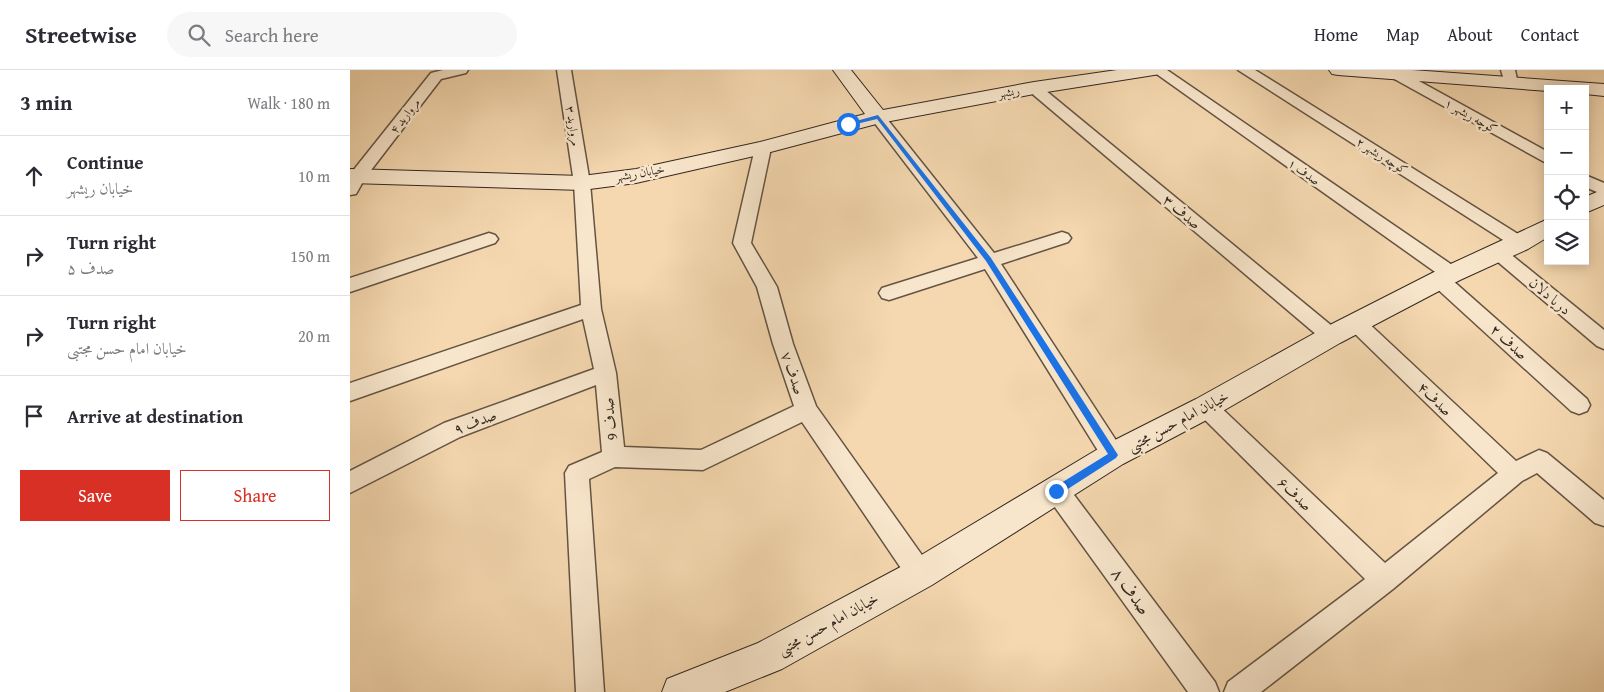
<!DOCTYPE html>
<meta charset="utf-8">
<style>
body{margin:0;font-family:"Gentium Book Plus",Amiri,serif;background:#f7f7f7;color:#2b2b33}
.controls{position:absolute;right:15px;top:15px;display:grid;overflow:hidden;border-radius:0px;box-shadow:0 2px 12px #0003}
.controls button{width:45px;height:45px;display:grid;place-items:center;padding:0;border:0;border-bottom:1px solid #e1e1e2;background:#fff;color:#2b2b33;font:25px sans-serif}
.stop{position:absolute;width:15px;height:15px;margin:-11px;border:4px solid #1a73e8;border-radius:50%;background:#fff}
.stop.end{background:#1a73e8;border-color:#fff;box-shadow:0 1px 5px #0008}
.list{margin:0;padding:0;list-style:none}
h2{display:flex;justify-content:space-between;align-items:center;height:65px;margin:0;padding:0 20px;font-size:21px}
h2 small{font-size:16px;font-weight:400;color:#7c7c81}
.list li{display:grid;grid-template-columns:32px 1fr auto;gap:15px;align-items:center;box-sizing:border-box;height:80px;padding:0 20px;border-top:1px solid #e1e1e2}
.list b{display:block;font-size:19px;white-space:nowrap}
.list p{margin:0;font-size:16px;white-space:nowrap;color:#7c7c81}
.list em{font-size:16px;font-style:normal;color:#7c7c81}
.actions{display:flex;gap:10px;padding:15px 20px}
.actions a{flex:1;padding:11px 0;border:1px solid #d93025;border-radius:0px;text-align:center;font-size:18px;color:#d93025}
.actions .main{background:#d93025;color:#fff}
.icon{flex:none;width:28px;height:28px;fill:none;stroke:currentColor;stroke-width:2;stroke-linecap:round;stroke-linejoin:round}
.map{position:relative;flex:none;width:1254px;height:622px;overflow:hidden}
header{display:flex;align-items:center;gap:30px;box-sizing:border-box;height:70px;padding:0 25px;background:#fff;border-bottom:1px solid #e1e1e2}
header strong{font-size:24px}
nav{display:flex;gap:28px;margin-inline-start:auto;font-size:18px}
.search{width:350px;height:45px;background:#f7f7f7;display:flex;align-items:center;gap:12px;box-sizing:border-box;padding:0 18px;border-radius:28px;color:#7c7c81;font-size:19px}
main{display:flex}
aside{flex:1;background:#fff}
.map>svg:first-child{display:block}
</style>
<header>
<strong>Streetwise</strong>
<div class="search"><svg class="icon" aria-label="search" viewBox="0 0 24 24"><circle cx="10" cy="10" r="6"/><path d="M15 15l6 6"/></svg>Search here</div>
<nav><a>Home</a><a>Map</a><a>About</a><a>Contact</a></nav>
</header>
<main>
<aside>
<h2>3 min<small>Walk · 180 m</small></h2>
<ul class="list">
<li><svg class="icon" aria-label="ahead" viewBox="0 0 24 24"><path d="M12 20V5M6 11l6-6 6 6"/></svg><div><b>Continue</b><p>خیابان ریشهر</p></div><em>10 m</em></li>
<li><svg class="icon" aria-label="right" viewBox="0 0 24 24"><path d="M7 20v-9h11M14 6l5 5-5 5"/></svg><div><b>Turn right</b><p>صدف ۵</p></div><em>150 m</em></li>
<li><svg class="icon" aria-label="right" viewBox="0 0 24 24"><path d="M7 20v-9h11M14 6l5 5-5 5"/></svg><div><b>Turn right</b><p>خیابان امام حسن مجتبی</p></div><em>20 m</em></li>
<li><svg class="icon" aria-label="arrive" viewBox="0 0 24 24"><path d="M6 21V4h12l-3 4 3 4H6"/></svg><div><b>Arrive at destination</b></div></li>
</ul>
<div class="actions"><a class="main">Save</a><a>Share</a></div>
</aside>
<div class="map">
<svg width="1254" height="622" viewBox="0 0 1254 622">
<rect width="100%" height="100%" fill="#f5d8b0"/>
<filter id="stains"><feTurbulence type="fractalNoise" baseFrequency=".004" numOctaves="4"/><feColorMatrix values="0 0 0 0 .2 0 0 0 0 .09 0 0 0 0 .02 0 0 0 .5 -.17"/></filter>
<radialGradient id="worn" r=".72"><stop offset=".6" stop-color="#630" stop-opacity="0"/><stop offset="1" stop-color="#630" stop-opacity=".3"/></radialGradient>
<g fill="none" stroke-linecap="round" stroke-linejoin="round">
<defs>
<g id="street">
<polygon points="93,0 118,0 116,3 91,9 15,108 6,124 0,125 0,106 2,102 81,3"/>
<polygon points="207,0 221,0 240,113 251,239 266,303 274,377 351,380 444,336 423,274 407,217 383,173 405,78 407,75 419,75 421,78 401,173 427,217 443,274 466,336 579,495 583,504 579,513 570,516 561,513 452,352 353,400 265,397 239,409 254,622 226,622 215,403 219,396 252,382 246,315 110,367 0,423 0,401 94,353 244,299 233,249 0,331 0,313 231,235 224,113"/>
<polygon points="801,0 817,0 1108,199 1110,204 1108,209 1102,210 1237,329 1240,335 1237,341 1229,344 1221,341 1083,215 1081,210 1083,205 1088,204"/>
<polygon points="888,0 905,0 1176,169 1179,173 1176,177 1170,179 1164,177"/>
<polygon points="1039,0 1049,0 1198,82 1198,94 1039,6 1037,3"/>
<polygon points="1151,0 1165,0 1168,14 1166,17 1156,17"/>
<polygon points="684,14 689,15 988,261 991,266 988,271 981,274 974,271 679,21 677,18 679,15"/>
<polygon points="528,42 533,44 644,183 712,162 718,164 721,168 718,172 651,194 771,378 774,385 771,392 763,395 755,392 635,199 539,230 532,228 529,223 532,218 628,188 520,47 523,44"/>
<polygon points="1235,105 1254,113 1254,125 1235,117"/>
<polygon points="139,163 145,165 148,169 145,173 0,222 0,208"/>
<polygon points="1147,176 1153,178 1254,260 1254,279 1247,276 1141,186 1138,182 1141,178"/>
<polygon points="1006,246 1013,248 1166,391 1189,380 1197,383 1254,430 1254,456 1245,453 1187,403 1172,411 1043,519 911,622 874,622 878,612 1015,509 848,343 845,337 848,331 856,328 864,331 1035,493 1148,403 999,258 996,253 999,248"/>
<polygon points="707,410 715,413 865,612 869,622 838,622 699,429 695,421 699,413"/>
</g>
<g id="secondary">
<polygon points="483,0 501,0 533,40 684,12 767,0 813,0 810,4 804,5 684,24 530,53 413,84 286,113 232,120 0,113 0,99 232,106 286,99 410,72 515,44"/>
<polygon points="979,0 1062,0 1254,14 1254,26 1235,24 1235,19 1198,19 1198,21 988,5 982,4"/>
<polygon points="1254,119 1254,135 1235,143 1235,127"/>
<polygon points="1198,149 1198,167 1178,179 1110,210 990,273 866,345 773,394 582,515 432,599 375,622 312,622 317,609 408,573 558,493 753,376 846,329 972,259 1092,198"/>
</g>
</defs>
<use href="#street" stroke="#645443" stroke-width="3"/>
<use href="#secondary" stroke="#33281f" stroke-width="2"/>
<use href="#street" fill="#f8e6cc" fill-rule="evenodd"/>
<use href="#secondary" fill="#f8e6cc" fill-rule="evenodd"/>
</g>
<polygon fill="#1a73e8" points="528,45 641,188 768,385 766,388 710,424 703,424 703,418 758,384 636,191 527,49 498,56 495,54"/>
<g text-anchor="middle" stroke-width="5" stroke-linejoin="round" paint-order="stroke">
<g font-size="12" fill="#33281f" stroke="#f8e6cc">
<text transform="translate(659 22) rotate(-10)" y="4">ریشهر</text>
<text transform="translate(55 46) rotate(-52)" y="4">مروارید ۴</text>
<text transform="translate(1121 46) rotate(29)" y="4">کوچه ریشهر ۱</text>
<text transform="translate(223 56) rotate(81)" y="4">مروارید ۳</text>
<text transform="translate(1032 86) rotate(32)" y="4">کوچه ریشهر ۲</text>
<text transform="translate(954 102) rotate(35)" y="4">صدف ۱</text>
<text transform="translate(290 103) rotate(-10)" y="4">خیابان ریشهر</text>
</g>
<g font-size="15" fill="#33281f" stroke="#f8e6cc">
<text transform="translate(832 142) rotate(40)" y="5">صدف ۳</text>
<text transform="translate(1200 226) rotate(40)" y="5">دریا دلان</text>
<text transform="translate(1159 272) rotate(42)" y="5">صدف ۲</text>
<text transform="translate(443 303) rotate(71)" y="5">صدف ۷</text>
<text transform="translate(1085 329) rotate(44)" y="5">صدف۴</text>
<text transform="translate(260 349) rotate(-96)" y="5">صدف 9</text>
<text transform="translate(828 351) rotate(-28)" y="5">خیابان امام حسن مجتبی</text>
<text transform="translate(125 352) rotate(-21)" y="5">صدف ۹</text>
<text transform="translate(945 424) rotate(44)" y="5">صدف۶</text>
<text transform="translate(478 554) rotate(-29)" y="5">خیابان امام حسن مجتبی</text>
</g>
<g font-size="18" fill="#33281f" stroke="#f8e6cc">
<text transform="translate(781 521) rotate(54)" y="6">صدف ۸</text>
</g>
</g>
<rect width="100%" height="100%" filter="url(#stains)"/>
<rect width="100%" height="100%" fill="url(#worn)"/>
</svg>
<div class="controls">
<button>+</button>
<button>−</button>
<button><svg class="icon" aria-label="locate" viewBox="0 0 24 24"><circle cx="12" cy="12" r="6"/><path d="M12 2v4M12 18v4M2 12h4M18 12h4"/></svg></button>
<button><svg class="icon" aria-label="layers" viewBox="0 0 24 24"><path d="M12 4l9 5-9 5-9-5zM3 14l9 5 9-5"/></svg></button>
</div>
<div class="stop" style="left:498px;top:54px"></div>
<div class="stop end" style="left:706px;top:421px"></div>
</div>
</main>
